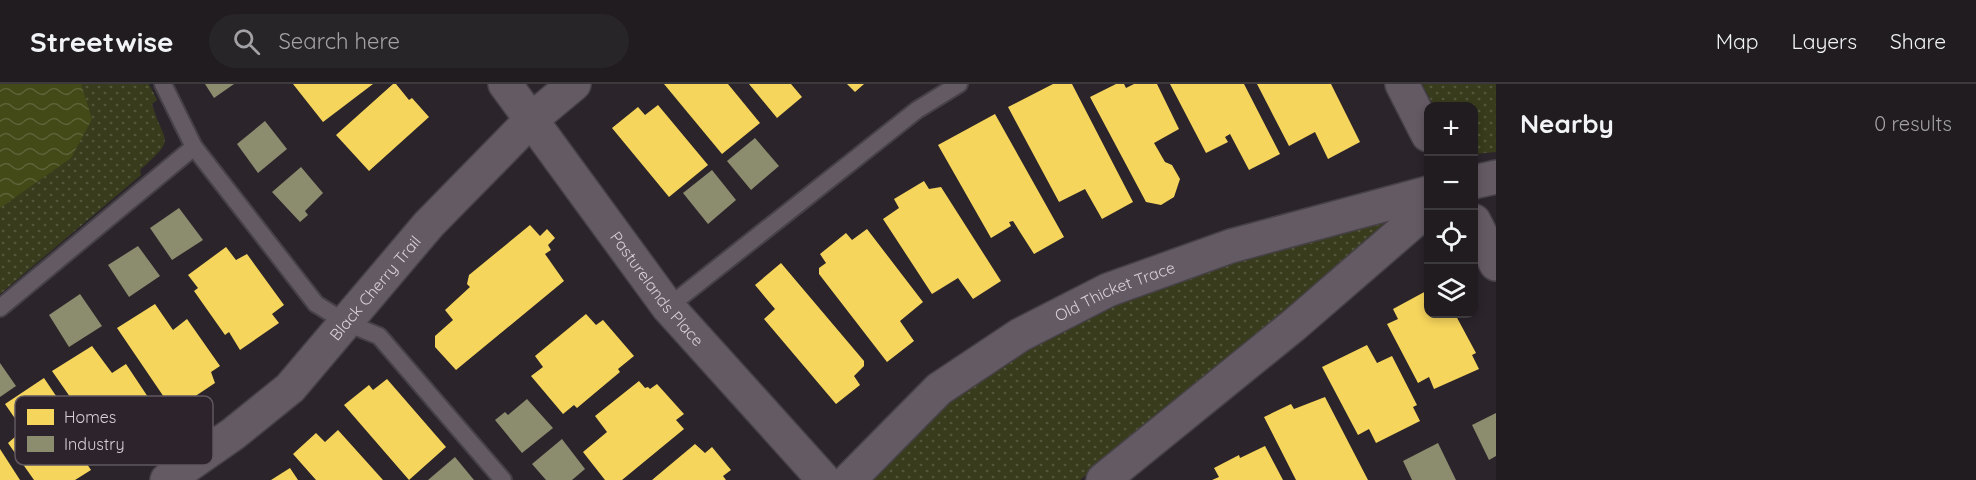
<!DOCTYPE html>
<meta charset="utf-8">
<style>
body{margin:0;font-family:Quicksand,sans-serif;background:#282529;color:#f1f3f6}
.controls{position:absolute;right:18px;top:18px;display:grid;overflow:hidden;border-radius:12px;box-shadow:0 3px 9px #0003}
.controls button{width:54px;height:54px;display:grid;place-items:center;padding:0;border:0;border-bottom:2px solid #3d3a3e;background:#201c20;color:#f1f3f6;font:30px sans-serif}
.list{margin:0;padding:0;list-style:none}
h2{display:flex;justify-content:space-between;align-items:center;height:78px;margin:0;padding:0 24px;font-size:26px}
h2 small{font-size:20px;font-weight:400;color:#a2a1a5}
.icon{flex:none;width:33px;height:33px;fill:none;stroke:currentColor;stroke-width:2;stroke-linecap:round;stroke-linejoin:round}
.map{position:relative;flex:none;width:1496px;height:396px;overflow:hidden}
header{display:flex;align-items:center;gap:36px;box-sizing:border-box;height:84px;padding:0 30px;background:#201c20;border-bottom:2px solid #3d3a3e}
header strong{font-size:28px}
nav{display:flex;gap:33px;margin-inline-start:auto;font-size:21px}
.search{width:420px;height:54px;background:#282529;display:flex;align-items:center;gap:15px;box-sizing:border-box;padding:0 21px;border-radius:33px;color:#a2a1a5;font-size:22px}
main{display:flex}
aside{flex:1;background:#201c20}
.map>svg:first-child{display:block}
</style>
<header>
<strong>Streetwise</strong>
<div class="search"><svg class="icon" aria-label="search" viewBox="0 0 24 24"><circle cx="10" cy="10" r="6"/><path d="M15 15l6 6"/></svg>Search here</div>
<nav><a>Map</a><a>Layers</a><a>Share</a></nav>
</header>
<main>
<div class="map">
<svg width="1496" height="396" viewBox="0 0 1496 396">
<defs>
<pattern id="park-dots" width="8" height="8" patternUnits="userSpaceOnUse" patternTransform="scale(1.5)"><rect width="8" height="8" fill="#383c1c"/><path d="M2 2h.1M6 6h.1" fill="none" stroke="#54573c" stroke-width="1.8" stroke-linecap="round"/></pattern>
<pattern id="water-waves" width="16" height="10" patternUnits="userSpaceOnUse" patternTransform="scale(1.5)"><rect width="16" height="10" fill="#434a17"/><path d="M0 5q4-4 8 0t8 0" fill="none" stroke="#5d6338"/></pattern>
</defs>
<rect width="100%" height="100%" fill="#2b252b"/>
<g fill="url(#park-dots)">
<path d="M0,0h149l8,16 -5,4c12,41 26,32 -12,66l1,5 -141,119z"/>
<polygon points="1422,0 1496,0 1496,68 1474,70 1474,22 1434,22"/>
<polygon points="1373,134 1395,137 1080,396 859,396 953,310 1104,218"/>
</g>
<polygon fill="url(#water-waves)" points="0,0 81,0 92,35 71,74 0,124"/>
<g fill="#f6d55c">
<polygon points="293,0 373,0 323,38"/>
<polygon points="393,0 396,0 409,16 412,14 429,33 369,87 336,51"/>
<polygon points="664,0 728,0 760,39 722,70"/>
<polygon points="749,0 791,0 802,13 777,34"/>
<polygon points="847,0 864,0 855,8"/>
<polygon points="1053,0 1072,0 1133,118 1102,135 1085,105 1059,118 1008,23"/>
<polygon points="1116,0 1124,0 1126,4 1134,0 1157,0 1179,45 1154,59 1165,78 1172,81 1180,95 1174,113 1161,121 1146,118 1090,13"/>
<polygon points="1170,0 1244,0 1280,70 1249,86 1230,50 1225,53 1228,58 1206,69"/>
<polygon points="1257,0 1331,0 1360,58 1328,75 1315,48 1289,62"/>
<polygon points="658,21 708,81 669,113 612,44 638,23 645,31"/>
<polygon points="995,30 1064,153 1034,170 1013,137 1009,138 1011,142 991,154 938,61"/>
<polygon points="924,97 929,105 941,103 1001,197 973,215 958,194 932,210 883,135 899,124 894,115"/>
<polygon points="530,141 540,152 547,145 555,154 548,161 551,166 545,170 564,197 456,286 435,263 435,252 453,236 445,226 470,203 467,200 469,191"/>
<polygon points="867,145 923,218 900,237 914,257 887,278 819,190 819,184 826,179 820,170 846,149 852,156"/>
<polygon points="226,163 236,176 247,170 284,221 272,230 279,239 240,266 229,248 225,251 194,207 198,204 188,191"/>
<polygon points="781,179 864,277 864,282 854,292 860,301 836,320 764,235 775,225 755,201"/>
<polygon points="1428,206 1428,230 1455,230 1476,269 1472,271 1479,285 1434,305 1429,293 1418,299 1387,240 1398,235 1393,225"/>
<polygon points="155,220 173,246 187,235 220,282 211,288 215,299 182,321 177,313 168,319 117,244"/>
<polygon points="586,230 596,241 603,236 634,272 618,285 620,288 577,324 574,321 563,330 531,292 543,283 535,272"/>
<polygon points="1367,261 1377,279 1392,272 1417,321 1413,323 1420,337 1376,359 1369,345 1358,351 1322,283"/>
<polygon points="92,262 112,289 126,280 156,325 149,330 153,342 121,365 105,348 98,353 52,287"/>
<polygon points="44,294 95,370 85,377 91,386 75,396 34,396 8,359 23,346 5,320"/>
<polygon points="387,295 446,363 409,396 344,321 369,301 373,306"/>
<polygon points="639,297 645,304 648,303 650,305 657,300 684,330 676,336 684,345 622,396 605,396 583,368 607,348 595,332"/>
<polygon points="1325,313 1368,396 1296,396 1264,333 1291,320 1294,325"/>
<polygon points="338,346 383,396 316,396 293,370 316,349 325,358"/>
<polygon points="695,360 705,369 712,363 731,386 723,392 726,396 652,396"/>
<polygon points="1265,362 1283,396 1212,396 1219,393 1214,384 1239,371 1240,374"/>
<polygon points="0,365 20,396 0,396"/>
<polygon points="290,384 298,396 271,396"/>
</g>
<g fill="#8c8c6e">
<polygon points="205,0 234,0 214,14"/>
<polygon points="265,37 287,65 258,89 237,60"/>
<polygon points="755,54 779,82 751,106 727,77"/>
<polygon points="301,83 323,109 305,127 308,131 300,138 272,108"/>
<polygon points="712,86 736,116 708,140 683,109"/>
<polygon points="179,124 203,156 172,176 150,144"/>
<polygon points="138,162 160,192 129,213 108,181"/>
<polygon points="80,210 102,242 69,263 49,231"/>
<polygon points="0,279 16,302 0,313"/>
<polygon points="527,315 553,344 522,369 495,336 505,328 508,331"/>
<polygon points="1496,329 1496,372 1489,376 1472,341"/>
<polygon points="562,355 585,385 572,396 546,396 532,380"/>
<polygon points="1438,359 1456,396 1412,396 1403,377"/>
<polygon points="455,373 474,396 428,396"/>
</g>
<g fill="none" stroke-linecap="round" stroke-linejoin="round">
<defs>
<g id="service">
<polyline points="163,0 194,63 316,220 347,239 379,252 503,396"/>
<polyline points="668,223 917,26 959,0"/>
<polyline points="0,224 194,63"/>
</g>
<g id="minor">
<path id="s1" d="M505,0l163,223 156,173"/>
<polyline points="1402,0 1428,51"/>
<polyline points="1474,98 1496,93"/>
<polyline points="1474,137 1496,180"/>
<path id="s2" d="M167,396l66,-46 57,-46 139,-164 103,-105 42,-35"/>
<path id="s3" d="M849,396l90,-91 81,-54 88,-45 123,-44 197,-53"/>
<polyline points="1103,396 1294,241 1428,125"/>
</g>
</defs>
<use href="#service" stroke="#464146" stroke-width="20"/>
<use href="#minor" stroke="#464146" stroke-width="36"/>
<use href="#service" stroke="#635a63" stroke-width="16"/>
<use href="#minor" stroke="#635a63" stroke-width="33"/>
</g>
<g text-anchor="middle" stroke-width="6" stroke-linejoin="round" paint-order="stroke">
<g font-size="16" fill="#d7d0d6" stroke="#2d232d">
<text dy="6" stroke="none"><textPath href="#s1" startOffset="255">Pasturelands Place</textPath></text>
<text dy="6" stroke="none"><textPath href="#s2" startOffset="285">Black Cherry Trail</textPath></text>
<text dy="6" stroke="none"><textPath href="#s3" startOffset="330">Old Thicket Trace</textPath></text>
</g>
</g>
<rect x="15" y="312" width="198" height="69" rx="9" fill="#2d232d" stroke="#605760" stroke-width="1.5"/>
<rect x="27" y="325" width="27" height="16" fill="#f6d55c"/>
<rect x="27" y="352" width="27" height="16" fill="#8c8c6e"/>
<g font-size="16" fill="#d7d0d6">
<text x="64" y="339">Homes</text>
<text x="64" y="366">Industry</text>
</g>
</svg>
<div class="controls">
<button>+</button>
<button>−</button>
<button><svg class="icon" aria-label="locate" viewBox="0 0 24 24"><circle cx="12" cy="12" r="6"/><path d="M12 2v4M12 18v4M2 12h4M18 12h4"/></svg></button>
<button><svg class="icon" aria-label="layers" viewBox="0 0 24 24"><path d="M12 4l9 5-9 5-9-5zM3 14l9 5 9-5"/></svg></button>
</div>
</div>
<aside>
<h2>Nearby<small>0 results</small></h2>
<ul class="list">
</ul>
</aside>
</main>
